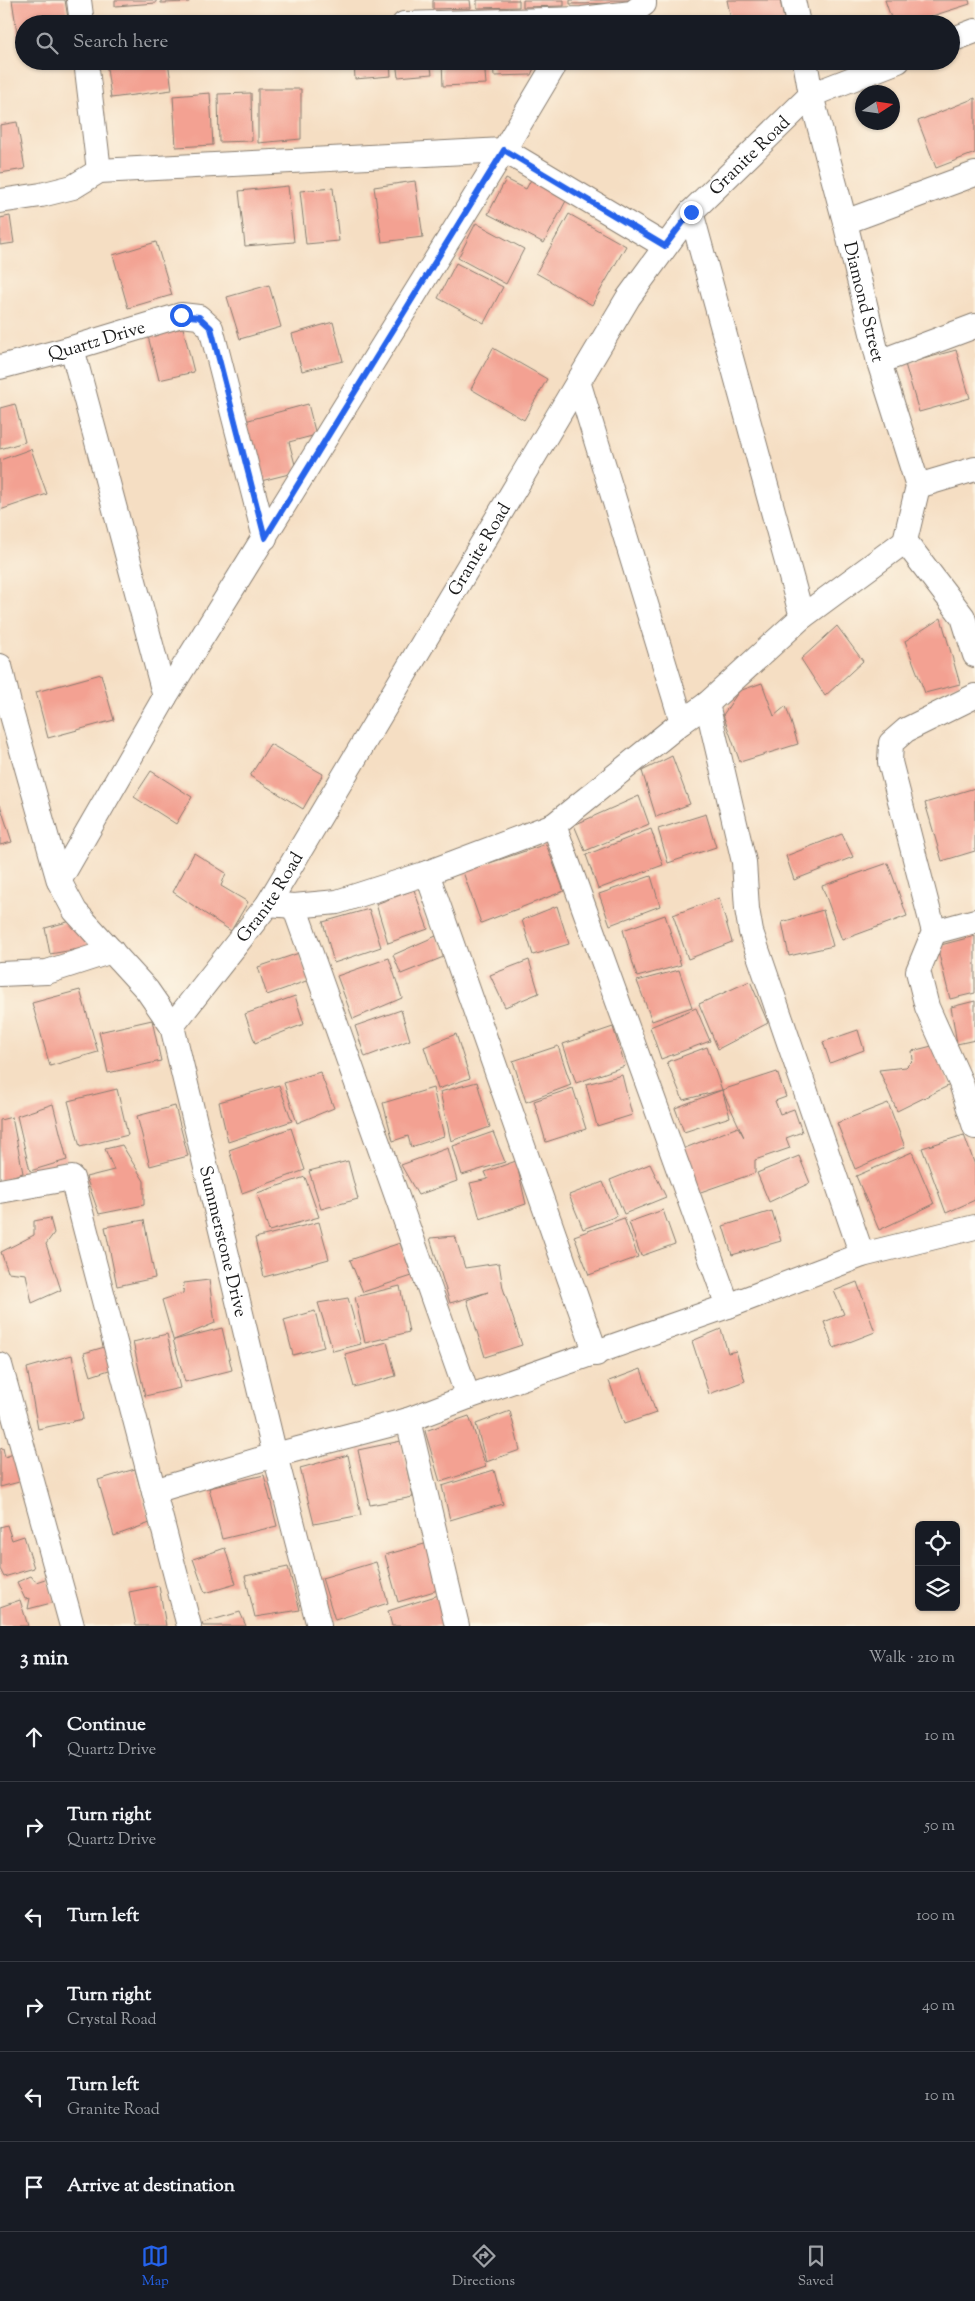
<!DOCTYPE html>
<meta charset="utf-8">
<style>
body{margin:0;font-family:"Sorts Mill Goudy",serif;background:#242831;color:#f1f3f6}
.controls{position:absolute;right:15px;bottom:15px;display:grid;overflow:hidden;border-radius:8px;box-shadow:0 1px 4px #0004}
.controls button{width:45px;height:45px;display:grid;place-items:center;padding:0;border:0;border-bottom:1px solid #363941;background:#171b24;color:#f1f3f6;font:25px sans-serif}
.compass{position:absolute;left:855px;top:85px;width:45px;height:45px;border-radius:50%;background:#171b24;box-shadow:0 1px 4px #0004;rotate:78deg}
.stop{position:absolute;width:15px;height:15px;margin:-11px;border:4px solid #2563eb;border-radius:50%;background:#fff}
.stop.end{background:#2563eb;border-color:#fff;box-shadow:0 1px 5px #0008}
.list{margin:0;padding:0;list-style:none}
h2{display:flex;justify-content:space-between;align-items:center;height:65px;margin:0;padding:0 20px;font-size:21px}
h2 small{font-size:16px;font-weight:400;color:#9ea1a6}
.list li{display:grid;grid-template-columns:32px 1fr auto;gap:15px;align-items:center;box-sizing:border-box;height:90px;padding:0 20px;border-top:1px solid #363941}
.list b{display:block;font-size:19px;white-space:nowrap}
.list p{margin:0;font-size:16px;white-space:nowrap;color:#9ea1a6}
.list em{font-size:16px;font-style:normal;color:#9ea1a6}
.icon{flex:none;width:28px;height:28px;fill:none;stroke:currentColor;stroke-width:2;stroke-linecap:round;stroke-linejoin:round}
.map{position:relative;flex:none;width:975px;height:1626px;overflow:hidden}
.search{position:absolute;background:#171b24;box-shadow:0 1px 4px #0004;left:15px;right:15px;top:15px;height:55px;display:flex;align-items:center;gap:12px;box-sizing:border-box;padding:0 18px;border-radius:28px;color:#9ea1a6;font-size:19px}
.sheet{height:605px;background:#171b24}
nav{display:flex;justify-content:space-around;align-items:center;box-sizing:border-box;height:70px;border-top:1px solid #363941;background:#171b24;font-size:14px;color:#9ea1a6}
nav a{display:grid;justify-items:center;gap:2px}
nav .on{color:#2563eb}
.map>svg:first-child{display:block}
</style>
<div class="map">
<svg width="975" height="1626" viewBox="0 0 975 1626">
<rect width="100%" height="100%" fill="#fcf5e5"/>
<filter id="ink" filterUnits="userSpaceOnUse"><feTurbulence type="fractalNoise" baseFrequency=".02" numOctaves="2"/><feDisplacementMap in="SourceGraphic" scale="10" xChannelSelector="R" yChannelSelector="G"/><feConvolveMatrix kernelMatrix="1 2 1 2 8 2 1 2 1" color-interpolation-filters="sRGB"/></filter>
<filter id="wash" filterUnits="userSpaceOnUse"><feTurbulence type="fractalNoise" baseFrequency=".0096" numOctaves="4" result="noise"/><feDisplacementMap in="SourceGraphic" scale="20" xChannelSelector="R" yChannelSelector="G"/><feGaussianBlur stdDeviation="1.12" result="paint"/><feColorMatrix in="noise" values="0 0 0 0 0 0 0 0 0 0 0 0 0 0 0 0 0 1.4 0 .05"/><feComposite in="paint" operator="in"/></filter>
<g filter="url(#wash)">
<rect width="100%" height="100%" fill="#f5dec3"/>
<g id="blocks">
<g fill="#f3a192">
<polygon points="12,0 65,0 69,24 24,24 24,38 18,39"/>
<polygon points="115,0 156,0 156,3 115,6"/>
<polygon points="161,0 189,0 189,2 161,3"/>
<polygon points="433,0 470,0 471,8 433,9"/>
<polygon points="477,0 519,0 519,7 477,8"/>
<polygon points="523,0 564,0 564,6 523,7"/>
<polygon points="570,0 632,0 632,3 570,4"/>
<polygon points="727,0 780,0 785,24 732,24"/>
<polygon points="885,0 969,0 970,4 907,24 893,24"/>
<polygon points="106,61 168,61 172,90 111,98"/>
<polygon points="354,61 390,61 391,76 355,79"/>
<polygon points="396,61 430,61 432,74 398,77"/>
<polygon points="442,61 484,61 486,84 443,86"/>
<polygon points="493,61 537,61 531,75 494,76"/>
<polygon points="258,89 301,89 301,139 258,143"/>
<polygon points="210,93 213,145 176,147 173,96"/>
<polygon points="251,93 252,141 219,142 218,94"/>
<polygon points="975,98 975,153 936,168 918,121"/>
<polygon points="17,122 25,169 0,173 0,125"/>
<polygon points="533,176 569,195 544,243 488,214 506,179 526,189"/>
<polygon points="415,181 423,237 382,242 374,187"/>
<polygon points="288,186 294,242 245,246 239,191"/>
<polygon points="333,188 339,241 306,244 300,191"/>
<polygon points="569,214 626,246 592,305 536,273"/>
<polygon points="10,216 14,243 0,245 0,218"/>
<polygon points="476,223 524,249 506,284 458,258"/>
<polygon points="156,242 172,295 128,308 113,255"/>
<polygon points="456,263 503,287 484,323 438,298"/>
<polygon points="269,285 281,327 240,339 227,297"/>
<polygon points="333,322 343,361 302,371 292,334"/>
<polygon points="183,328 194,372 159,380 148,336"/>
<polygon points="493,348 547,379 524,420 471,389"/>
<polygon points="956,350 970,398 919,412 905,364"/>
<polygon points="15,404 25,442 0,449 0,408"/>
<polygon points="308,404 316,435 289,442 297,472 261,481 245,421"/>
<polygon points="31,449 47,494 0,510 0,460"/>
<polygon points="941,618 960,684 925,693 905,641"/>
<polygon points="837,626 863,661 825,696 801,659"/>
<polygon points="101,674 114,720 48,738 36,692"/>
<polygon points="762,683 774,716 786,706 798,744 740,762 723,715 739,691"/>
<polygon points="270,744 323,774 303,809 250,776"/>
<polygon points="672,756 690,804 656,817 642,771"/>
<polygon points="151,771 192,797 176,824 134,797"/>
<polygon points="975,788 975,851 942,861 925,803"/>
<polygon points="639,796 649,824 585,851 574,825"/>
<polygon points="0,805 12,842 0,845"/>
<polygon points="706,814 716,847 668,863 658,829"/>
<polygon points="651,829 663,865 598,889 586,855"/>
<polygon points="842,834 853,857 794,880 786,856"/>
<polygon points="546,844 564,891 481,923 463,872"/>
<polygon points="194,853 226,873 221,886 248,902 231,931 173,892"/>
<polygon points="888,863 907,916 842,940 822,886"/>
<polygon points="651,876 660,906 610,925 599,894"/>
<polygon points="414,890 428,929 388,943 376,904"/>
<polygon points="719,898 732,942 688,959 673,915"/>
<polygon points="557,906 569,944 533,955 522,920"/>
<polygon points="369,909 381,947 334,963 323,922"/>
<polygon points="823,910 833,946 789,956 782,922"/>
<polygon points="665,915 681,965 637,977 623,930"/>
<polygon points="71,921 90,947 50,954 45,928"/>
<polygon points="436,936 446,956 401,974 393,955"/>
<polygon points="975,936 975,993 950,999 937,946"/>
<polygon points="299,953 309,980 267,995 258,967"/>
<polygon points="389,958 402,998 353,1019 337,976"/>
<polygon points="529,960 539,993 505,1007 490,975"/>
<polygon points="679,970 692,1007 652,1021 637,981"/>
<polygon points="750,981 768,1023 718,1049 699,1004"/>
<polygon points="80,990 98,1052 50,1066 32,1003"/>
<polygon points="295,996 304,1024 255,1043 245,1014"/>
<polygon points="975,1001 975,1040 957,1044 951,1007"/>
<polygon points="696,1008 710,1041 661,1059 650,1027"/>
<polygon points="401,1010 410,1040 365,1057 355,1026"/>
<polygon points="152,1020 161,1061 108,1073 99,1032"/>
<polygon points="613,1027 625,1066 576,1083 563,1044"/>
<polygon points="858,1030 864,1050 830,1063 823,1042"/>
<polygon points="456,1034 470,1078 438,1089 424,1047"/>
<polygon points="558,1046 571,1085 526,1102 513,1061"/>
<polygon points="932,1046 950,1085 897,1111 879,1070 906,1067 913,1060 912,1051"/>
<polygon points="707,1047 722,1090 683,1100 667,1062"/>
<polygon points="320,1072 334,1108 297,1123 284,1083"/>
<polygon points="777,1072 786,1097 775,1101 780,1114 794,1109 802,1132 786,1138 790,1148 755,1160 755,1173 695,1194 680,1150 738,1127 744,1137 722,1090"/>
<polygon points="622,1075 632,1115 597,1126 586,1084"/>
<polygon points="477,1082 490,1127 451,1141 440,1092"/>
<polygon points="279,1085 292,1121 228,1142 219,1102"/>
<polygon points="433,1088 444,1136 411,1147 408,1136 393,1141 383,1103"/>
<polygon points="573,1088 586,1129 546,1142 534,1101"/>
<polygon points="117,1089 128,1135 80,1147 68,1101"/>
<polygon points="722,1090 730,1117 684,1132 675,1108"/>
<polygon points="888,1103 905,1147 855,1169 837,1123"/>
<polygon points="53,1104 67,1160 30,1171 17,1116"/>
<polygon points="175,1106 188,1156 150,1166 137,1116"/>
<polygon points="12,1117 23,1173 0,1180 0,1120"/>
<polygon points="291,1128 305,1170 242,1193 229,1150"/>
<polygon points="493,1132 505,1162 462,1175 453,1146"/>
<polygon points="964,1135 975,1165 975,1200 946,1213 922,1148"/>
<polygon points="122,1145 144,1181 144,1205 99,1214 86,1177 114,1170 105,1149"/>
<polygon points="448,1148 457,1181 418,1195 401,1165"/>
<polygon points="912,1152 934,1204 879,1230 856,1176"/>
<polygon points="799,1156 810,1183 769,1202 757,1173"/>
<polygon points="348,1161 358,1199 321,1209 309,1171"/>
<polygon points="516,1161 526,1204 480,1219 470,1183 488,1179 485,1172"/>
<polygon points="650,1164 666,1197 624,1214 610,1180"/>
<polygon points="305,1177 319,1217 269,1231 257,1193"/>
<polygon points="603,1182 617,1216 583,1229 569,1195"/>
<polygon points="663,1210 675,1244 641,1256 629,1222"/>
<polygon points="772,1211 781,1241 732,1255 723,1226"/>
<polygon points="50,1218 54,1233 46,1244 61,1290 32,1303 26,1274 8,1272 1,1252 34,1235 34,1221"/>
<polygon points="624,1218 638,1257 589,1275 574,1236"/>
<polygon points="144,1220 155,1278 117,1286 105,1227"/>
<polygon points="319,1222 329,1259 264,1277 255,1238"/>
<polygon points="455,1236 465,1268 499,1263 503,1288 522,1345 485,1357 467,1300 488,1292 450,1303 430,1238"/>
<polygon points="400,1243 412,1276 363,1292 350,1260"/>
<polygon points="209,1280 215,1323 174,1340 222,1328 232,1370 185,1382 162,1300 183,1293 184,1283"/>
<polygon points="857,1282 875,1332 834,1348 824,1322 844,1314 834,1291"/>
<polygon points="400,1286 409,1332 365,1343 355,1297"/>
<polygon points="348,1298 361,1344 333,1351 318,1303"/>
<polygon points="315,1311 324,1347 293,1355 284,1320"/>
<polygon points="721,1329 728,1353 736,1351 745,1381 709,1394 692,1341"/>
<polygon points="167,1334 180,1388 145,1396 133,1342"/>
<polygon points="387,1342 396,1376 354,1387 345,1354"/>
<polygon points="108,1346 115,1368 91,1376 84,1353"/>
<polygon points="72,1355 83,1419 38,1429 27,1368"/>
<polygon points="641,1369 656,1413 624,1424 609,1381"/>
<polygon points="510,1411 520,1450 486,1462 476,1424"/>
<polygon points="469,1416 486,1467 440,1482 425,1431"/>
<polygon points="401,1441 413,1497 370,1505 358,1450"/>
<polygon points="3,1448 5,1457 16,1453 23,1481 0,1487 0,1449"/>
<polygon points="348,1455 361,1515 314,1524 300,1468"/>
<polygon points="135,1469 150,1523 114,1536 98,1480"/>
<polygon points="494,1470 503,1504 450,1520 442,1486"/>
<polygon points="264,1475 277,1526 222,1539 209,1488"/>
<polygon points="7,1525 12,1540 24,1536 34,1568 4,1577 0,1569 0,1527"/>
<polygon points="428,1543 441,1589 398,1602 385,1555"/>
<polygon points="225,1548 236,1584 205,1593 193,1559"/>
<polygon points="376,1562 388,1603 335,1620 322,1578"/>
<polygon points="288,1567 300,1610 255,1617 245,1576"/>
<polygon points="31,1576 36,1582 48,1578 55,1602 28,1609 30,1598 25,1599 17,1582"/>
<polygon points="159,1586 166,1626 136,1626 129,1592"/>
<polygon points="442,1594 452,1626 392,1626 388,1611"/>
<polygon points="20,1600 28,1626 0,1626 0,1607"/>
<polygon points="240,1612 246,1626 203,1626 202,1623"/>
</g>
</g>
</g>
<g filter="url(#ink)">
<use href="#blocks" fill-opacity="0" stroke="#887d70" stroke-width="1"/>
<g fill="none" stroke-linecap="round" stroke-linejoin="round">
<defs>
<g id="street">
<polyline points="79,0 82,24"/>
<polyline points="793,0 798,24"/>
<polyline points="404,24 582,19 632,13 644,4 644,0"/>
<polyline points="951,40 975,31"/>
<polyline points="86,61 99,171"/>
<path id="s1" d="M805,61l6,34 34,127 34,140 39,124 -13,55"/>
<polyline points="504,150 665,246"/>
<polyline points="0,201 41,195 73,187 99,171 504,150"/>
<polyline points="691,212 802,617"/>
<polyline points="845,222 975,174"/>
<polyline points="72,348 165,697"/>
<polyline points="879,362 975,326"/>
<path id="s2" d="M0,367l72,-19 109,-33 18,2 12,11 54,210"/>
<polyline points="578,381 682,722"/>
<polyline points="918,486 975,469"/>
<polyline points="905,541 963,617 975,655"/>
<path id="s3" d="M0,666l10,42 49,173 16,30 72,79 25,36 103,429 44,171"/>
<polyline points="975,696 906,730 891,743 890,762 934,932 918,971 927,1007 961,1083 975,1127"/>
<polyline points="707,704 744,862 747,909 751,932 862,1255"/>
<polyline points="554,825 728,1306"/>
<polyline points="427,873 596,1354"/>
<polyline points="59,881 165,697 504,150 557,61"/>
<polyline points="268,904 294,906 337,902 427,873 554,825 682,722 707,704 802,617 905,541"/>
<polyline points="294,906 468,1397"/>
<polyline points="934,932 975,921"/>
<polyline points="0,974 47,972 112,951"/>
<path id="s4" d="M172,1026l96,-122 360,-606 63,-86 120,-117 87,-34"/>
<polyline points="0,1191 72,1178 189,1626"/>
<polyline points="0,1365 72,1626"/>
<polyline points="408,1420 457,1626"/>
<polyline points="154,1491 275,1455 408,1420 468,1397 728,1306 862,1255 975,1227"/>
</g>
</defs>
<use href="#street" stroke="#887d70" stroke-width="26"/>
<use href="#street" stroke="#fff" stroke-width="24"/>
</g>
</g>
<g fill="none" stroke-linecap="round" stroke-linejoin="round" filter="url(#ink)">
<polyline stroke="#2563eb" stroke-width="6" points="181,315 199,317 211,328 265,538 504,150 665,246 691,212"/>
</g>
<g text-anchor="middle" stroke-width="4.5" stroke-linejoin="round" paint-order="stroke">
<g font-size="18" fill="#1c1c1c" stroke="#fcf5e5">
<text dy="6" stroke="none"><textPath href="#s4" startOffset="1048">Granite Road</textPath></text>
<text dy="6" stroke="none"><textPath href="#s1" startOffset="248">Diamond Street</textPath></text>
<text dy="6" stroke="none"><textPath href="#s2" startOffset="100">Quartz Drive</textPath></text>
<text dy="6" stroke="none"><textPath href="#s4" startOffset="568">Granite Road</textPath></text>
<text dy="6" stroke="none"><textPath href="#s4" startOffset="162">Granite Road</textPath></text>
<text dy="6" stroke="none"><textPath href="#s3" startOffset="629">Summerstone Drive</textPath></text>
</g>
</g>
</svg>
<div class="controls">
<button><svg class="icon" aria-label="locate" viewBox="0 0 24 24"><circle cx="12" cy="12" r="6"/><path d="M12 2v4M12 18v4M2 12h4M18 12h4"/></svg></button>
<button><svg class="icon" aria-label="layers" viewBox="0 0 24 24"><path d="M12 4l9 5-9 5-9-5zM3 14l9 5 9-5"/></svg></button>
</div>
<svg class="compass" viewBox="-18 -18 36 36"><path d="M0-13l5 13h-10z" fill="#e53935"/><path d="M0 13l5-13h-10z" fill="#9ea1a6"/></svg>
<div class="stop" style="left:181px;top:315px"></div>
<div class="stop end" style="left:691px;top:212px"></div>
<div class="search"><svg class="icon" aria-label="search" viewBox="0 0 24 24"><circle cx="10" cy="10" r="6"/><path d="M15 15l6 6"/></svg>Search here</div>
</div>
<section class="sheet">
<h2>3 min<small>Walk · 210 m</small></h2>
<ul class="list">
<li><svg class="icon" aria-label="ahead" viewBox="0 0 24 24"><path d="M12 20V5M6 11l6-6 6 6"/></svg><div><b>Continue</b><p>Quartz Drive</p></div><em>10 m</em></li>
<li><svg class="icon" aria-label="right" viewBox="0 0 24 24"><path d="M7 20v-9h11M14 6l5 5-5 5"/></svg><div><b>Turn right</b><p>Quartz Drive</p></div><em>50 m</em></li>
<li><svg class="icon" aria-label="left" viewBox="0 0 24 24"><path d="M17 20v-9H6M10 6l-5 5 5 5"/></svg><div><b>Turn left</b></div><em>100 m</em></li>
<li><svg class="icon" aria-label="right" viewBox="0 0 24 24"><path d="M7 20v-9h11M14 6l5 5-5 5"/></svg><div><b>Turn right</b><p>Crystal Road</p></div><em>40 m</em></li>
<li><svg class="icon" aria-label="left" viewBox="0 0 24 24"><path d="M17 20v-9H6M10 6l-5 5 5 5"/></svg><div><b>Turn left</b><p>Granite Road</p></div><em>10 m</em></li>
<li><svg class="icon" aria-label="arrive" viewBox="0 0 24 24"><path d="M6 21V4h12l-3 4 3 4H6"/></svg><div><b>Arrive at destination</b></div></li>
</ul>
</section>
<nav>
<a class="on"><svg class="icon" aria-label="map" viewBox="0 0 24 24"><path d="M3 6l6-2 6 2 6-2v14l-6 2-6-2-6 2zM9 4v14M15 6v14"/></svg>Map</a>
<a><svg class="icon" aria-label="directions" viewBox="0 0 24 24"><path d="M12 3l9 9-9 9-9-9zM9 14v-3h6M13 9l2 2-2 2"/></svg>Directions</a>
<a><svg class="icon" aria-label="saved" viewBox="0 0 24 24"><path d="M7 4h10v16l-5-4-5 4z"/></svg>Saved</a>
</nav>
